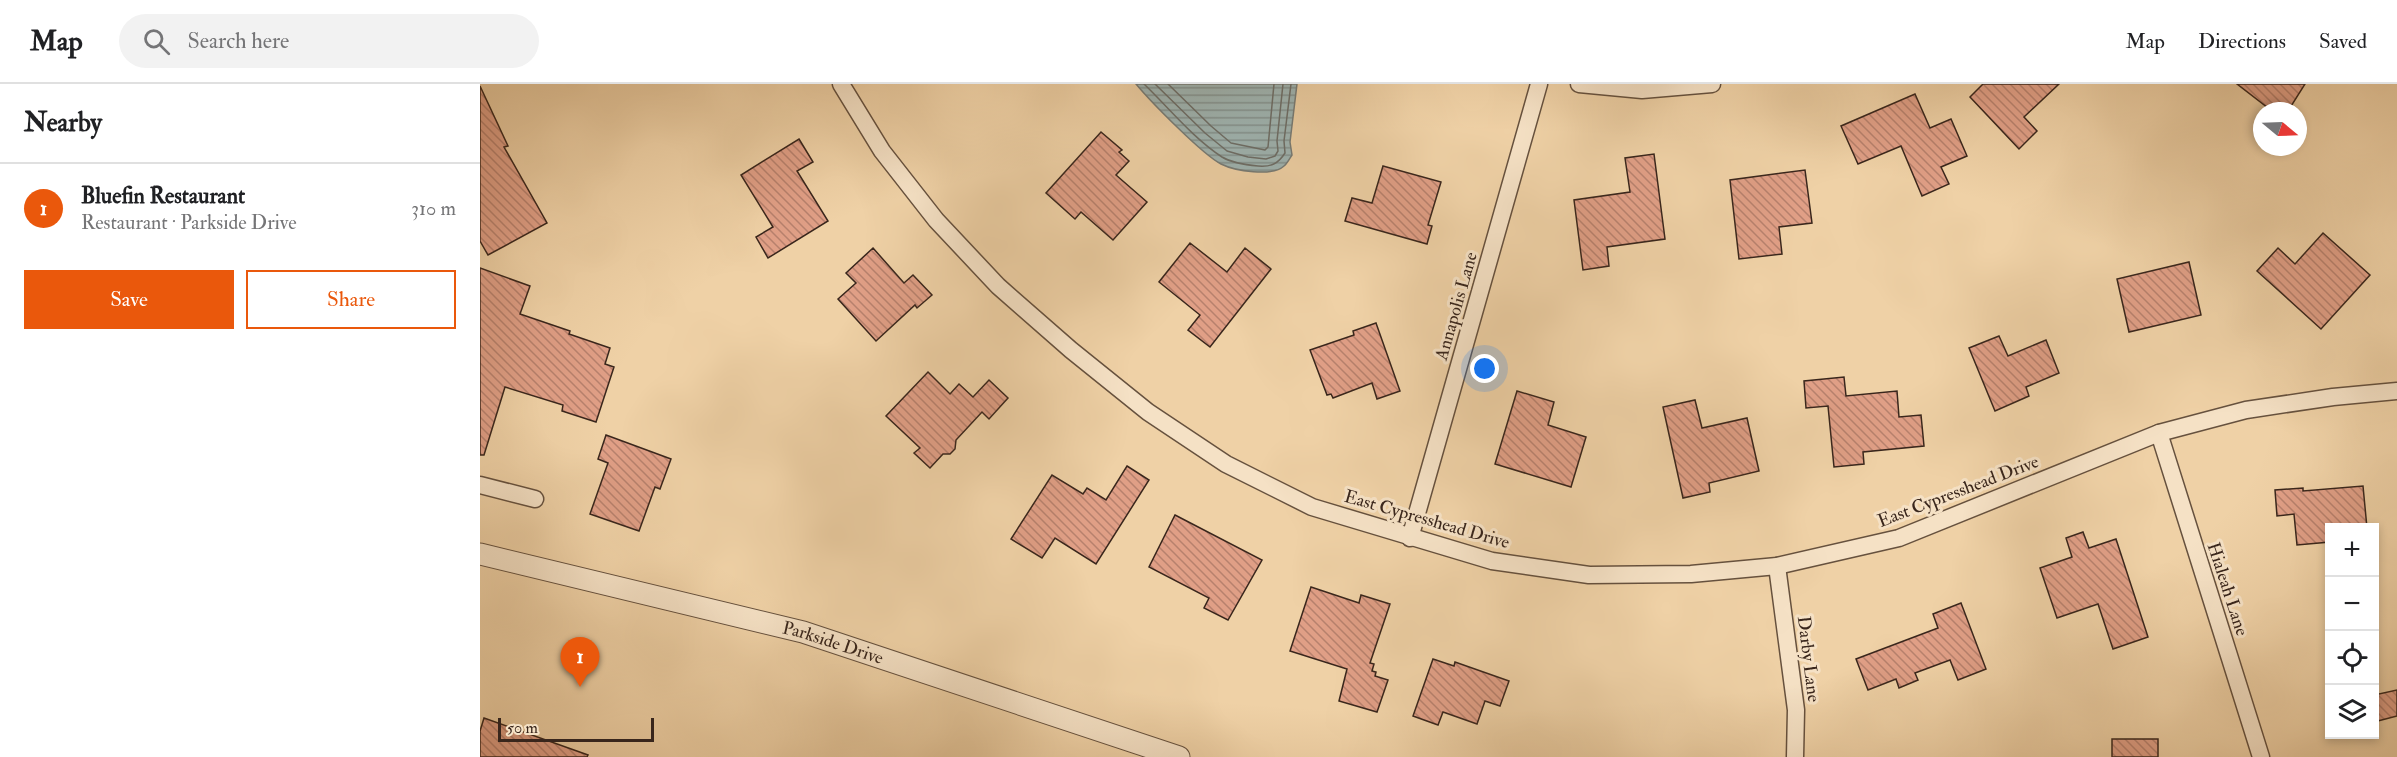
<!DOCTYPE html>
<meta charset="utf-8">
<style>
body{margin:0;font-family:"IM FELL Double Pica",serif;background:#f2f2f2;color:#202124}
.controls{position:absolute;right:18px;bottom:18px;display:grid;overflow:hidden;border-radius:0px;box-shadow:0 3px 9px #0003}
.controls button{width:54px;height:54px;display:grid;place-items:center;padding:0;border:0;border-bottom:2px solid #e0e0e0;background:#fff;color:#202124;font:30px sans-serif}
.compass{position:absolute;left:1773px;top:18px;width:54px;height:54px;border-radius:50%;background:#fff;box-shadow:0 3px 9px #0003;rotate:109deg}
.scale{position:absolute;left:18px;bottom:15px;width:156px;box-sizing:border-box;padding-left:6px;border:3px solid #39261c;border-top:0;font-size:16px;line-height:21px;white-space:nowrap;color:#39261c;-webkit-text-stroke:4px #f5e1c5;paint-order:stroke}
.you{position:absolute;left:1005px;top:285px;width:21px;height:21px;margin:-15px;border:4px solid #fff;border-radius:50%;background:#1a73e8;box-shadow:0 0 0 9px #1a73e833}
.badge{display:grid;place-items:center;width:39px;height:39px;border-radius:50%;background:#ea580c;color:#fff;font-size:20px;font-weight:700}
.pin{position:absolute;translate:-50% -50px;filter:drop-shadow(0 2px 3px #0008)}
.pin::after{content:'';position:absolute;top:32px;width:21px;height:18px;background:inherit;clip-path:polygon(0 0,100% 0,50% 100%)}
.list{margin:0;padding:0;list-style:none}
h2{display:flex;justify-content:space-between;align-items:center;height:78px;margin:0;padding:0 24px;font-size:26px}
h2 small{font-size:20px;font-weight:400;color:#757577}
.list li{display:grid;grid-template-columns:39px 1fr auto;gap:18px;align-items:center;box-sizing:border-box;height:90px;padding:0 24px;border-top:2px solid #e0e0e0}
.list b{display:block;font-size:22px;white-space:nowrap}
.list p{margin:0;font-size:20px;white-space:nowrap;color:#757577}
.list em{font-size:20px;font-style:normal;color:#757577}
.actions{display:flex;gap:12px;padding:18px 24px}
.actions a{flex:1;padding:14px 0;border:2px solid #ea580c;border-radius:0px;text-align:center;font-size:21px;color:#ea580c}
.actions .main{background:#ea580c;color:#fff}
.icon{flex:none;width:33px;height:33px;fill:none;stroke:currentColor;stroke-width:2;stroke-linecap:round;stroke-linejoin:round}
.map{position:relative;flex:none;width:1917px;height:673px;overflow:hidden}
header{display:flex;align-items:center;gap:36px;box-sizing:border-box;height:84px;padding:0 30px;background:#fff;border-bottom:2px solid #e0e0e0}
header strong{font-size:28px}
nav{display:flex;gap:33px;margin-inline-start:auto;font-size:21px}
.search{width:420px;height:54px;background:#f2f2f2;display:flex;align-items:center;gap:15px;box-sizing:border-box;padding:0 21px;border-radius:33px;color:#757577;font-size:22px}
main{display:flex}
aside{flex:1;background:#fff}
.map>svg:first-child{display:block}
</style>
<header>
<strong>Map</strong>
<div class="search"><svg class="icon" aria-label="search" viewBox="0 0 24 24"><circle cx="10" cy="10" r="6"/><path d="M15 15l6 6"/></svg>Search here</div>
<nav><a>Map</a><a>Directions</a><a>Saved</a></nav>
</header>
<main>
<aside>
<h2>Nearby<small></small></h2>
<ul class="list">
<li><span class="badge">1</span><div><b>Bluefin Restaurant</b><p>Restaurant · Parkside Drive</p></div><em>310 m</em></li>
</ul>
<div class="actions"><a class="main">Save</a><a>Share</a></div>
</aside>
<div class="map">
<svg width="1917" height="673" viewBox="0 0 1917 673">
<defs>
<pattern id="water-rules" width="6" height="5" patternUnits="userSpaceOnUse" patternTransform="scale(1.5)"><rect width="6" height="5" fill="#9eb4b2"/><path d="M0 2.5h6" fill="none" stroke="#829290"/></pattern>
<pattern id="building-back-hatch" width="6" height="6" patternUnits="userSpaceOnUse" patternTransform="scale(1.5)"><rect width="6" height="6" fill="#e09f86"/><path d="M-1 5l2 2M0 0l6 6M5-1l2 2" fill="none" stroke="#b7816d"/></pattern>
</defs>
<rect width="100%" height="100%" fill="#efd1a6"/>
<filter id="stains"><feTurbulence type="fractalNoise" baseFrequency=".00333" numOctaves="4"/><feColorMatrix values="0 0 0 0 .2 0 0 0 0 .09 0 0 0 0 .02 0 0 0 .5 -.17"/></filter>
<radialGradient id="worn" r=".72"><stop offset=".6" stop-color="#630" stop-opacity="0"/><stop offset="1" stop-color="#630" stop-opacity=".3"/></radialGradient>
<path fill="url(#water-rules)" stroke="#767b76" stroke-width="1.5" d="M656,0h161l-7,58 2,13c-2,3 -5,9 -8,11 -12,11 -49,5 -63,-2 -19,-10 -70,-62 -85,-80z"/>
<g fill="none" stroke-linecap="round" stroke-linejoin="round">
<g stroke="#6c6d67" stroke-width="1.5">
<path d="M664,0c25,24 49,54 78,73 10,6 25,8 36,9 13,1 20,-2 27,-13l-1,-12 7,-57"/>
<polyline points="675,0 725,49 747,67 768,73 786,75 795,72 798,67 797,57 803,0"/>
<polyline points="688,0 731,42 751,59 785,66 788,63 794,0"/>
</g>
</g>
<g fill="url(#building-back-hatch)" stroke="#39261c" stroke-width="1.5">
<polygon points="1503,0 1579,0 1544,33 1557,47 1539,65 1490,13"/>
<polygon points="1757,0 1825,0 1808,27 1792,27"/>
<polygon points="0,2 28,62 24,63 67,139 8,171 0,157"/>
<polygon points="1435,10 1450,44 1471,35 1487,72 1461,83 1469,100 1442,112 1421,62 1378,80 1361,42"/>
<polygon points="621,48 642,66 639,68 649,77 636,91 667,118 633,156 601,128 595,135 566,109"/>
<polygon points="319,55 333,78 317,87 348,137 288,174 276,153 293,143 261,91"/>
<polygon points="1174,70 1185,155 1127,163 1129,182 1103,186 1094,116 1150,108 1145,74"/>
<polygon points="903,82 961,98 948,141 952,142 947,160 865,137 872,114 892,119"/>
<polygon points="1325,86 1332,139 1299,143 1302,170 1259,175 1250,96"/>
<polygon points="1843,149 1890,191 1841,245 1777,187 1798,164 1815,180"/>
<polygon points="710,159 747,188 765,164 791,185 730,263 708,246 720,231 679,198"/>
<polygon points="393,164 424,199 433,191 452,211 437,224 435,221 396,257 358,215 376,199 366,189"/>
<polygon points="1709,178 1721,231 1649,248 1637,195"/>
<polygon points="0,184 50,202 40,230 90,247 89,250 130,264 125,280 134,283 116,338 82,327 83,321 25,303 4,371 0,371"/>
<polygon points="896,239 920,307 897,315 892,299 853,314 851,310 847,311 830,266 874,251 873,247"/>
<polygon points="1519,252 1528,272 1566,256 1579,289 1546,303 1549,312 1515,327 1489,264"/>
<polygon points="448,288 470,310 479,300 493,313 509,296 528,314 509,335 502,328 476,356 475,365 470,370 463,370 450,384 434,369 440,364 406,332"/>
<polygon points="1364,293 1366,312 1417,307 1419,333 1441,331 1444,362 1383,368 1384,380 1354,383 1348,322 1326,324 1324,297"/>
<polygon points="1037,307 1074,318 1068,341 1106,353 1091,403 1015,380"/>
<polygon points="1215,316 1222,344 1267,334 1279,387 1229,399 1230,408 1203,414 1183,323"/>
<polygon points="126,351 191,375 180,405 175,403 159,447 110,430 128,379 118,375"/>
<polygon points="647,382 669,396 616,480 575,454 562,474 531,455 572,391 603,410 607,404 626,416"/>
<polygon points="1883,402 1887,444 1850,444 1850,458 1817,461 1814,430 1797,432 1795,406 1823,404 1823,407"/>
<polygon points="695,431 782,476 748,536 724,524 729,514 669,483"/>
<polygon points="1603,448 1609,464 1636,455 1668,553 1633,565 1618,520 1577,534 1560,484 1592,473 1586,454"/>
<polygon points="831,503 879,519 881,511 910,520 890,579 894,580 892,587 896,588 895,592 908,596 897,628 859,617 867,585 810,567"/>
<polygon points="1481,519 1506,585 1478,596 1470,576 1435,589 1438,596 1419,604 1416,595 1388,606 1376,575 1458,544 1453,530"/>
<polygon points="953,575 974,582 975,578 1029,597 1020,622 1005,617 997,640 963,628 958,641 933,632"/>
<polygon points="1917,606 1917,632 1894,638 1894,611"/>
<polygon points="4,634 108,671 107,673 0,673 0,647"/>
<rect x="1632" y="655" width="46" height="18"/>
</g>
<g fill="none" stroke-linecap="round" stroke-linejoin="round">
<defs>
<g id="minor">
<polyline points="361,0 402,67 456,136 518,202 591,266 668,328 746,380 832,423 1012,477 1109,491 1211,490 1297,482 1419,454 1679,349 1766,326 1853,313 1917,307"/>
<polyline points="1099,0 1162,6 1232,0"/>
<polyline points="1679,349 1781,673"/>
<polyline points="0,401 55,415"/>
<polyline points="930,454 1059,0"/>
<polyline points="1297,482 1316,626 1315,673"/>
</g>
<g id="tertiary">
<path id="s1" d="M0,470l323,78 376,125"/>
</g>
</defs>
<use href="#minor" stroke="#66513e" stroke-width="19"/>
<use href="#tertiary" stroke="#66513e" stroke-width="23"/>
<use href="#minor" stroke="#f5e1c5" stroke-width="16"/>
<use href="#tertiary" stroke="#f5e1c5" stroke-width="21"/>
</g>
<g text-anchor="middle" stroke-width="6" stroke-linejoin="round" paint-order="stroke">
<g font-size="18" fill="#39261c" stroke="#f5e1c5">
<text transform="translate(976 222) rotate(-74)" y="6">Annapolis Lane</text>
<text transform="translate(1478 407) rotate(-21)" y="6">East Cypresshead Drive</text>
<text transform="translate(947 435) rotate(16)" y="6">East Cypresshead Drive</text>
<text transform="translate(1748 505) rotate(72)" y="6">Hialeah Lane</text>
<text dy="6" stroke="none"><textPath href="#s1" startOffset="364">Parkside Drive</textPath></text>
<text transform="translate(1329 575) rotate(83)" y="6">Darby Lane</text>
</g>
</g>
<rect width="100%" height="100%" filter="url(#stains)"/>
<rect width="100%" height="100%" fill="url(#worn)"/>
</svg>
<div class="controls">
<button>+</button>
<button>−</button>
<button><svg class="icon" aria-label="locate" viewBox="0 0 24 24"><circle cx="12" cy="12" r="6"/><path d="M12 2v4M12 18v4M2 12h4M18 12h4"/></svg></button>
<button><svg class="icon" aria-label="layers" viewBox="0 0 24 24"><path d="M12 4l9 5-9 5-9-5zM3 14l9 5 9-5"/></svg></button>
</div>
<svg class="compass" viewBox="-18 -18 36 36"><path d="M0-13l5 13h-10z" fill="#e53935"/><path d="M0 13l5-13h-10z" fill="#757577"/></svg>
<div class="scale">50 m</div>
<div class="you"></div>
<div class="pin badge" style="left:100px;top:603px">1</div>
</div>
</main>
